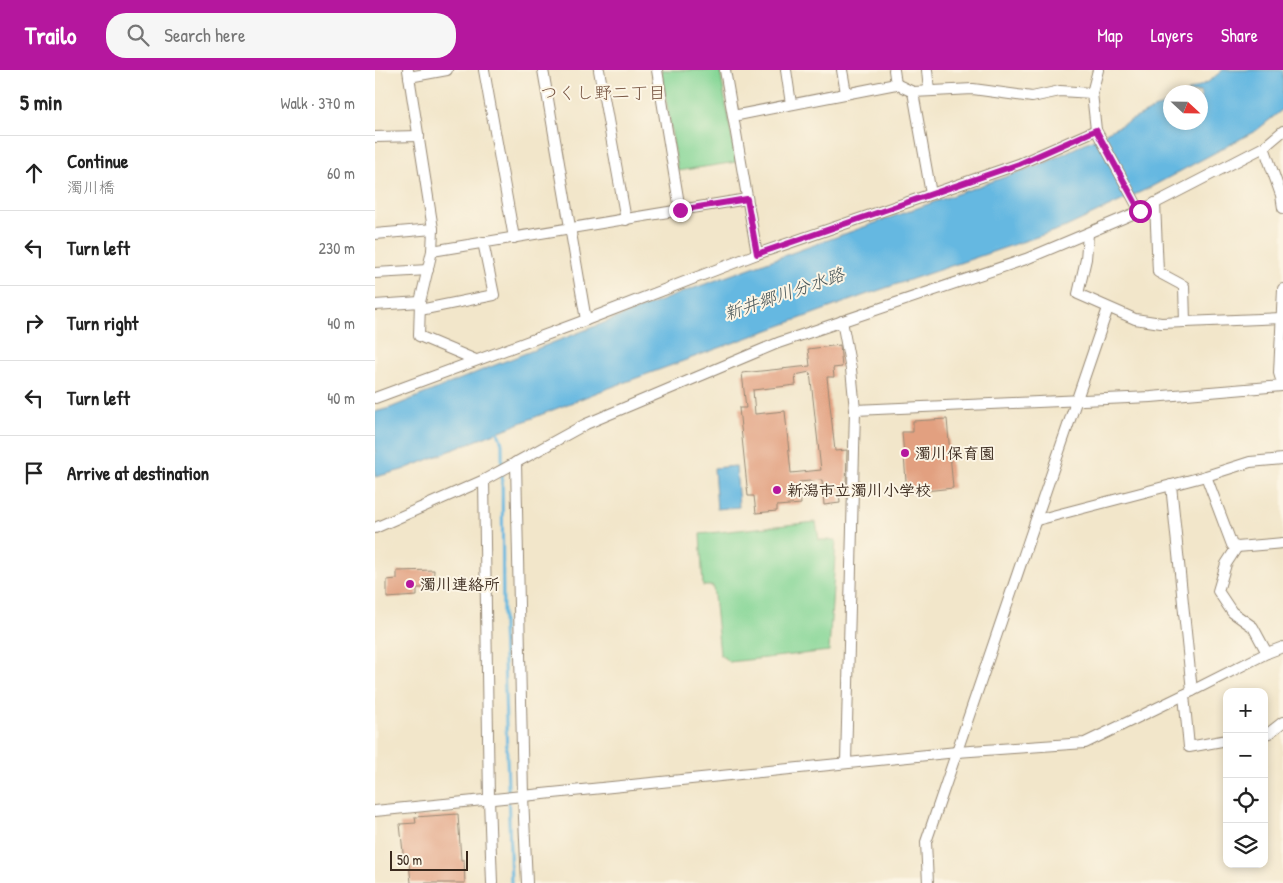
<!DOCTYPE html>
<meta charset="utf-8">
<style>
body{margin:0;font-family:"Patrick Hand","Klee One",sans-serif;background:#f6f6f6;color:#222}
.controls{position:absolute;right:15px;bottom:15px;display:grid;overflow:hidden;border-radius:10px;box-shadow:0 2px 8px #0003}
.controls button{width:45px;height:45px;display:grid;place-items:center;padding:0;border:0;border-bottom:1px solid #e0e0e0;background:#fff;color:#222;font:25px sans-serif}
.compass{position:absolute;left:788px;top:15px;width:45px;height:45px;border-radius:50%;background:#fff;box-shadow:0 2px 8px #0003;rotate:112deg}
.scale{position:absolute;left:15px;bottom:12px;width:78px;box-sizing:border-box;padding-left:5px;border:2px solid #3b2a1e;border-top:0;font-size:14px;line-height:18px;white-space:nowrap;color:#3b2a1e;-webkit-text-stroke:4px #fcf5e5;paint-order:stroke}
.stop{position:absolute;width:15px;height:15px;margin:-11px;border:4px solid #b5179e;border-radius:50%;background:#fff}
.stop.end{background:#b5179e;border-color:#fff;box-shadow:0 1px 5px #0008}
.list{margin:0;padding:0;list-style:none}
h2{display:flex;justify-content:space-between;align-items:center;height:65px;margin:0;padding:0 20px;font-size:21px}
h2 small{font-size:16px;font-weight:400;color:#767676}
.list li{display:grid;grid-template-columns:32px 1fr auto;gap:15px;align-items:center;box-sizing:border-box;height:75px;padding:0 20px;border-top:1px solid #e0e0e0}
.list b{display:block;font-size:19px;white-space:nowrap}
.list p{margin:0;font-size:16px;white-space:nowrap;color:#767676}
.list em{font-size:16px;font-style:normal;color:#767676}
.icon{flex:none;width:28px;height:28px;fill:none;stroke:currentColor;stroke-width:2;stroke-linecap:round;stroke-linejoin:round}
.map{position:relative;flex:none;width:908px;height:813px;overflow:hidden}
header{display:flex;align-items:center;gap:30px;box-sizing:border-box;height:70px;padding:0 25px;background:#b5179e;color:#fff}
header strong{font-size:24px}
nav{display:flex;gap:28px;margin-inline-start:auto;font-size:18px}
.search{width:350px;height:45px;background:#f6f6f6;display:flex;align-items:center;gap:12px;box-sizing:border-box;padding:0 18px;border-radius:20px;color:#767676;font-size:19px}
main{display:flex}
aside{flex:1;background:#fff}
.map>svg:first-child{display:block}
</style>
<header>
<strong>Trailo</strong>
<div class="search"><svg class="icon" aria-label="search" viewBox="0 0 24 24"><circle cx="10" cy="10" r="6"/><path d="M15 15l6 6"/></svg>Search here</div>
<nav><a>Map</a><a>Layers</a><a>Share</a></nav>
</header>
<main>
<aside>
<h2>5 min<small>Walk · 370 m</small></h2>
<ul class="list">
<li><svg class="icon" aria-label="ahead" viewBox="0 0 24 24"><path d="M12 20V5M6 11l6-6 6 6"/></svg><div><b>Continue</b><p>濁川橋</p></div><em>60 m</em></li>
<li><svg class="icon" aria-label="left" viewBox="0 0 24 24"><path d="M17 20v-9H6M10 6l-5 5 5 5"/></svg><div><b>Turn left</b></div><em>230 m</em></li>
<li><svg class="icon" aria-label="right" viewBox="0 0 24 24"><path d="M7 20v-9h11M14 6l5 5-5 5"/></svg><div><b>Turn right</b></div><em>40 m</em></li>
<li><svg class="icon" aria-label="left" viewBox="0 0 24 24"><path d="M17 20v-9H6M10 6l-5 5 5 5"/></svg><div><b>Turn left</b></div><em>40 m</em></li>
<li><svg class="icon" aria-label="arrive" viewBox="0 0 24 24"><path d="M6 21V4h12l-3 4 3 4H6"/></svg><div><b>Arrive at destination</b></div></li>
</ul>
</aside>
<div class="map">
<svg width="908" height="813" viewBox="0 0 908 813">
<rect width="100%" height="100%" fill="#fcf5e5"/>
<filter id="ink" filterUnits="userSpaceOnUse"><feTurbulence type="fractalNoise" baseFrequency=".02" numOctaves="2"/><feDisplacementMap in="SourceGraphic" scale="10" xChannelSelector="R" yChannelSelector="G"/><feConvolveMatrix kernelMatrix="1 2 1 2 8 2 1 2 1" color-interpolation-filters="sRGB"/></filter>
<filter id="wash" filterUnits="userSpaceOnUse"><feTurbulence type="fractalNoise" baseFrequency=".0096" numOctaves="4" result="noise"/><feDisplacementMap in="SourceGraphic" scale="20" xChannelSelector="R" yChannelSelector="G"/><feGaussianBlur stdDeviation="1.12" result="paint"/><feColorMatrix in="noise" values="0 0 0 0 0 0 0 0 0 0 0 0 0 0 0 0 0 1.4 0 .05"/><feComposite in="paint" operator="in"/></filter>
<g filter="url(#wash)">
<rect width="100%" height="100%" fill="#f2e6ca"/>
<g fill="#85d696" stroke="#60805a">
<polygon points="286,0 345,0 361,92 303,101"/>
<polygon points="441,452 444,470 461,470 454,581 354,592 345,584 338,516 328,516 325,464"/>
</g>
<g fill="#65b8e1" stroke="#507180">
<polygon points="848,0 908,0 908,39 882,60 774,118 691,157 487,226 223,322 27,400 0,407 0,342 15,338 110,299 311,221 514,148 672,92 795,31 796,52 826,52 826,22 812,22 833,12"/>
<polygon points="361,396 364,437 342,439 339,398"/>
</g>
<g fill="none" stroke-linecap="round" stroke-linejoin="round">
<polyline stroke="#65b8e1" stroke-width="3" points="122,360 127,373 128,558 136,813"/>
</g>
<g id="blocks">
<g fill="#e2a080" fill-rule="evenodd">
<path d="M465,275l2,22 -9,1 1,9h-7l8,74 12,-1 -1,38 -7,1 1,14 -16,2 -2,-25 -23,2 2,22 -24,2v5l-21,2 -2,-17h-6l-9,-88h7l-4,-35 68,-7 -2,-17zM435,302l11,98 -30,3 -6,-62 -30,3 -2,-24 43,-5 -1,-10z"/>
<polygon points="572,349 578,418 532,423 527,362 538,362 538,351"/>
<polygon points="59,500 58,518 42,518 42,526 12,528 12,510 22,509 22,501"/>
<polygon points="83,744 86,790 89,790 90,813 36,813 34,792 29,792 25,754 41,753 40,747"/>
</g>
</g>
</g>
<g filter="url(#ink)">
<use href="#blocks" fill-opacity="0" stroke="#968874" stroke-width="1"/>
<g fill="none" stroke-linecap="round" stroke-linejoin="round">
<defs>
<g id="minor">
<polyline points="33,0 58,159 57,181 45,232 44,266 101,290"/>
<polyline points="109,0 139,168"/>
<polyline points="168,0 211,250"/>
<polyline points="224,0 251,150"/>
<polyline points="282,0 305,140"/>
<polyline points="350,0 382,184"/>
<polyline points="411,0 416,34"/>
<polyline points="467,0 471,23"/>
<polyline points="519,0 521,14"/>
<polyline points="552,0 554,21"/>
<polyline points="723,0 717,23 721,60 765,141"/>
<polyline points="34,7 72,0"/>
<polyline points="538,22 556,124"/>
<polyline points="358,46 521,14 538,22 598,19 657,27 685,21 717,23"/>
<polyline points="0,67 44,66"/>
<polyline points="889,77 906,125 908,138"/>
<polyline points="780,133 783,202 809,216 810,252"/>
<polyline points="0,164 58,159"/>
<polyline points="713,164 711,189 703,224 760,249 786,253 907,248"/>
<polyline points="57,181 372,129"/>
<polyline points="0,203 53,200"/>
<polyline points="908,219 904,303 908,316"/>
<polyline points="0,235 45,232"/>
<polyline points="45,240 119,225 108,172"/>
<polyline points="467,251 476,299 480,340 471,693"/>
<polyline points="0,328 211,250 382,184 644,94 721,60"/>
<polyline points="480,340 776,327 907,316"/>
<polyline points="141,392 148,726 152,813"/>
<polyline points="831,406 857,475 862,477 908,473"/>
<polyline points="109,410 114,729 117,813"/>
<polyline points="796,415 817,621"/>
<polyline points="662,450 831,406 875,392 908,389"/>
<polyline points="0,458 109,410 211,354 403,273 651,189 765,141 889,77 908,61"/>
<polyline points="862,477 851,494 843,521 857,542 878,557 892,583"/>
<polyline points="809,625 814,677 852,670"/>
<polyline points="889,664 894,663 908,652"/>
<polyline points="0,741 582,682 710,673 817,621 892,583 908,577"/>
<polyline points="553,813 551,772 733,238"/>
</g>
</defs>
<use href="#minor" stroke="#968874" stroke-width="12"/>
<use href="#minor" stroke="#fff" stroke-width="10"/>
</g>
</g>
<g fill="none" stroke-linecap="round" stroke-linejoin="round" filter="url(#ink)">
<polyline stroke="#b5179e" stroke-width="6" points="305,140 372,129 382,184 644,94 721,60 765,141"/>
</g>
<g fill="#b5179e" stroke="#fcf5e5" stroke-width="2">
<circle cx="530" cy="383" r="5"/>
<circle cx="402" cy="420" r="5"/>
<circle cx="35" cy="514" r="5"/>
</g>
<g text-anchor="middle" stroke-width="4" stroke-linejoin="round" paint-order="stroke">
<g font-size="16" font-weight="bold" fill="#3b2a1e" stroke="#fcf5e5" text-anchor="start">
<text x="540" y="389">濁川保育園</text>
<text x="412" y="426">新潟市立濁川小学校</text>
<text x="45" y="520">濁川連絡所</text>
</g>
<g font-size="18" fill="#755340" stroke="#fcf5e5">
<text x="228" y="29">つくし野二丁目</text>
</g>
<g font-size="18" font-style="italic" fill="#485558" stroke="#fcf5e5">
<text transform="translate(409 224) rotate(-19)" y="6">新井郷川分水路</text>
</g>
</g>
</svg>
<div class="controls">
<button>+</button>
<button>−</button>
<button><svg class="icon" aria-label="locate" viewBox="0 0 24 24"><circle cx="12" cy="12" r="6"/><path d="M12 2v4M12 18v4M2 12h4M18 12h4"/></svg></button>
<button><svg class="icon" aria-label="layers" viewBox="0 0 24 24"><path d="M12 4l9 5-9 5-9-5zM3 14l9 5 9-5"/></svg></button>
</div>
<svg class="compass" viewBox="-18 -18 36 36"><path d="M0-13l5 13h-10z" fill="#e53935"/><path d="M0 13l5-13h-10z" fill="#767676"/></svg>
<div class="scale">50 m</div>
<div class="stop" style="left:765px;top:141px"></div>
<div class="stop end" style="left:305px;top:140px"></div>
</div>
</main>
